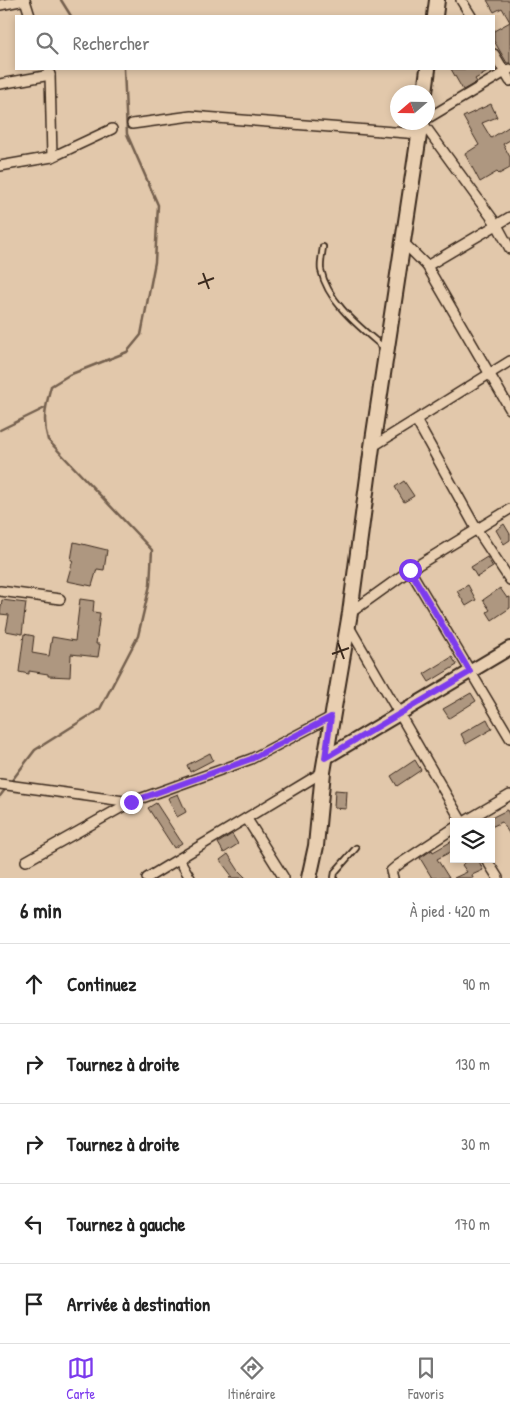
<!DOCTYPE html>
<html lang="fr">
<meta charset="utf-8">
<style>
body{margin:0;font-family:"Patrick Hand",sans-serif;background:#f2f2f2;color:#222}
.controls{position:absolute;right:15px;bottom:15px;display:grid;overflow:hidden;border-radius:0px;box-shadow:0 2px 8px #0003}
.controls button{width:45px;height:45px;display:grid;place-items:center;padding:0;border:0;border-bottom:1px solid #e0e0e0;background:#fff;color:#222;font:25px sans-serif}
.compass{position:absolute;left:390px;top:85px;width:45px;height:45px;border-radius:50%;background:#fff;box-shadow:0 2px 8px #0003;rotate:250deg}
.stop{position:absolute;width:15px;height:15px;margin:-11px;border:4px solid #7c3aed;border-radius:50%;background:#fff}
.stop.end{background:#7c3aed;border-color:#fff;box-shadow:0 1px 5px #0008}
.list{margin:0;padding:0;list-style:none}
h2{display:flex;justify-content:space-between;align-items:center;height:65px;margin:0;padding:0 20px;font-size:21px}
h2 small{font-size:16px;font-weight:400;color:#767676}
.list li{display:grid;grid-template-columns:32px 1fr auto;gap:15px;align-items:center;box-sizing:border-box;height:80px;padding:0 20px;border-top:1px solid #e0e0e0}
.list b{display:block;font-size:19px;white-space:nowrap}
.list em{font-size:16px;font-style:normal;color:#767676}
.icon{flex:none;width:28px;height:28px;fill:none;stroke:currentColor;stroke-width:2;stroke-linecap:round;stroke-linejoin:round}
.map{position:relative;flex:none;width:510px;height:878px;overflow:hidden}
.search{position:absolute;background:#fff;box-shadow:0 2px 8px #0003;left:15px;right:15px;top:15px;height:55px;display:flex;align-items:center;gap:12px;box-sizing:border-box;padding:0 18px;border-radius:0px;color:#767676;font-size:19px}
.sheet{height:465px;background:#fff}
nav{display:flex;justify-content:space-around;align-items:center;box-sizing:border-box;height:70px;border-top:1px solid #e0e0e0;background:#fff;font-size:14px;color:#767676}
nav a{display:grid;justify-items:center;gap:2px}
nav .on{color:#7c3aed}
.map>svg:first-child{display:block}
</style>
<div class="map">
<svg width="510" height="878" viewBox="0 0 510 878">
<rect width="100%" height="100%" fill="#e2c8ab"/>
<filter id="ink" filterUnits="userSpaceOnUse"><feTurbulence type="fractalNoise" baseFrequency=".02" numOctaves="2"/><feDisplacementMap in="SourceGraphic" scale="10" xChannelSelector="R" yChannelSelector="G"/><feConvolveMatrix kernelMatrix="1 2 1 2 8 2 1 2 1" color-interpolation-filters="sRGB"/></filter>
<g filter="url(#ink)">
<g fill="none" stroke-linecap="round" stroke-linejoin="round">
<g stroke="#74604e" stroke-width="2.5">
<polyline points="61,0 71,16"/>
<polyline points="0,430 45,408"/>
<path d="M10,783l25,-33 65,-41 38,-73 12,-51 2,-35 -104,-110c-6,-19 -2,-36 3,-54l18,-11 58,-23 14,-17 14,-73 3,-57 -31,-71 -3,-65"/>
<polyline points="0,796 7,787"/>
</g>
</g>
<g fill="#ae9780" stroke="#3b2a1e">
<polygon points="487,0 510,0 510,63 507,63 494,41 494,31 510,22 502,8 494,12"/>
<polygon points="451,69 493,69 475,79 477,82 463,90"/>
<polygon points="491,104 497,117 482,123 491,138 510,126 510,140 503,144 510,157 510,168 499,174 497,172 480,182 465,154 479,145 463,117"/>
<polygon points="404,481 414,496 404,502 395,487"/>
<polygon points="504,524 510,534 510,540 504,544 496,530"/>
<polygon points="74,542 107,550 104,570 97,569 92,586 67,581 73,560 71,560"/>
<polygon points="487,557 493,567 477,577 471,567"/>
<polygon points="468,585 476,600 466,606 457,591"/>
<polygon points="500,588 507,598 510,597 510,608 492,620 487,612 490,610 483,600"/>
<polygon points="80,599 94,601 93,612 100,613 96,644 100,644 98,657 71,654 70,677 48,676 48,674 29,671 29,674 19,672 24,634 34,636 32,653 49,656 52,637 75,641"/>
<polygon points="2,600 26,603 22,634 6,631 9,615 0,614"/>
<polygon points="452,657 457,665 429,682 424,674"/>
<polygon points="471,693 476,701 449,718 443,709"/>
<polygon points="487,719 492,729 466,744 461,734"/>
<polygon points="210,753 213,760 190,772 187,765"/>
<polygon points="415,760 421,770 397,786 391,776"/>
<polygon points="335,790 347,791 346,809 334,808"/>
<polygon points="178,794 186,812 177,817 168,798"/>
<polygon points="156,803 182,843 174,848 148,808"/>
<polygon points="507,810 510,816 510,835 502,822 491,827 491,818"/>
<polygon points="232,834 238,844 224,853 218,843"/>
<polygon points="454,840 454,850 437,859 449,878 432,878 420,858 432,850 433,852"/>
<polygon points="228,854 239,871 246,878 229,878 232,876 220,860"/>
<polygon points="468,859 478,859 483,870 472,875 473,878 454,878 467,872 462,865"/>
</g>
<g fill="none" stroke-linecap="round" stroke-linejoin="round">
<defs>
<g id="lane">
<path d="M323,247c-1,7 -3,17 -2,23 7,33 39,57 63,78"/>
<polyline points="334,878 335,872 356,848"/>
</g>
<g id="street">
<polyline points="461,0 471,16"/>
<polyline points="0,5 25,0 30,16"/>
<polyline points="494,54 510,81"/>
<polyline points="48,69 50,75 52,157"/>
<polyline points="0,84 50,75"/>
<polyline points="428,118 510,69"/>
<polyline points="422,122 497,225 510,249"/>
<polyline points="132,124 191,116 419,134"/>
<polyline points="0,166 52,157 112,129"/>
<polyline points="403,242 427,266 510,409"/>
<polyline points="427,266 510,217"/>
<polyline points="416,420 477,530 510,580"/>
<polyline points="372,447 510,361"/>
<polyline points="410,570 510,738"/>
<polyline points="0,591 60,599"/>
<polyline points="350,613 410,570 510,509"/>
<polyline points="348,625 462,822"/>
<polyline points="0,784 131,802"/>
<polyline points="247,819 284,878"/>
<polyline points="464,822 510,795"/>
<polyline points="179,859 190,878"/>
<polyline points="486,859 498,878"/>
<polyline points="26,861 131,802 251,759 331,717"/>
<polyline points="147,878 323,772"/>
<polyline points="393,878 391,871 398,865 454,828"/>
</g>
<polyline id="secondary" points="325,758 510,648"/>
<g id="primary">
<polyline points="435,16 437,0"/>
<polyline points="425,92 428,69"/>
<polyline points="309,878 316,846 323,772 350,613 372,447 421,122"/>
</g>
</defs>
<use href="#lane" stroke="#3b2a1e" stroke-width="8"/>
<use href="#street" stroke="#3b2a1e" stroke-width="12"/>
<use href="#secondary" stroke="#3b2a1e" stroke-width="16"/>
<use href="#primary" stroke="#3b2a1e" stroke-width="18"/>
<use href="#lane" stroke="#e9cfb1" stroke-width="4.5"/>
<use href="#street" stroke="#e9cfb1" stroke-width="9"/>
<use href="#secondary" stroke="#e9cfb1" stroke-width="12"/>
<use href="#primary" stroke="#e9cfb1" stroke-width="14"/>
</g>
</g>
<g fill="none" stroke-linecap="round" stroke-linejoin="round" filter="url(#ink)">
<polyline stroke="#7c3aed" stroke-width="6" points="131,802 251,759 331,717 325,758 470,672 410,570"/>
</g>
<path fill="none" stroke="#3b2a1e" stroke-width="2" d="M203,273l6,16M198,284l16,-6M338,643l6,16M332,654l17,-6"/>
</svg>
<div class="controls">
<button><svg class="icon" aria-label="layers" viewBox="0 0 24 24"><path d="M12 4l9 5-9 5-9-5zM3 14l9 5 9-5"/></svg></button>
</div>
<svg class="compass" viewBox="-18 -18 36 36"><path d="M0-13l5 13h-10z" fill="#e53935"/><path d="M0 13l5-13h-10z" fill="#767676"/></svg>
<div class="stop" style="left:410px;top:570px"></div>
<div class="stop end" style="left:131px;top:802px"></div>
<div class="search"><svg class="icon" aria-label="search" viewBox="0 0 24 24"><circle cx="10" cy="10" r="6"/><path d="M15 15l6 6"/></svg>Rechercher</div>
</div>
<section class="sheet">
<h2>6 min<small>À pied · 420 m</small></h2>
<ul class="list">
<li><svg class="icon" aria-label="ahead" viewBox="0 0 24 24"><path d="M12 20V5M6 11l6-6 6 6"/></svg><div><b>Continuez</b></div><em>90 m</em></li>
<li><svg class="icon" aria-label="right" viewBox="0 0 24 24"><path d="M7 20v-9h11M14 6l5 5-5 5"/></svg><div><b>Tournez à droite</b></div><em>130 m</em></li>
<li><svg class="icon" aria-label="right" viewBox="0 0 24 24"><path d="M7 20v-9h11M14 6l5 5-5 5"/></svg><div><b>Tournez à droite</b></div><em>30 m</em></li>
<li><svg class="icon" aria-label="left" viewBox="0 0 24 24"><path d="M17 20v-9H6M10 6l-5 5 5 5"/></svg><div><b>Tournez à gauche</b></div><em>170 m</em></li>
<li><svg class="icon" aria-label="arrive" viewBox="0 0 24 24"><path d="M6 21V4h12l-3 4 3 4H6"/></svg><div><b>Arrivée à destination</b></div></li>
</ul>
</section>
<nav>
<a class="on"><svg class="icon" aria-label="map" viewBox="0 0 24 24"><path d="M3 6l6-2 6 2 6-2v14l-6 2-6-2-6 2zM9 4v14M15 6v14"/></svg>Carte</a>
<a><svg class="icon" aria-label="directions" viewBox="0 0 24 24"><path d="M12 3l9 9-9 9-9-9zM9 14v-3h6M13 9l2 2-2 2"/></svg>Itinéraire</a>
<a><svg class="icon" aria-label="saved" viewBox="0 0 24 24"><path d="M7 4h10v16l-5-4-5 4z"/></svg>Favoris</a>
</nav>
